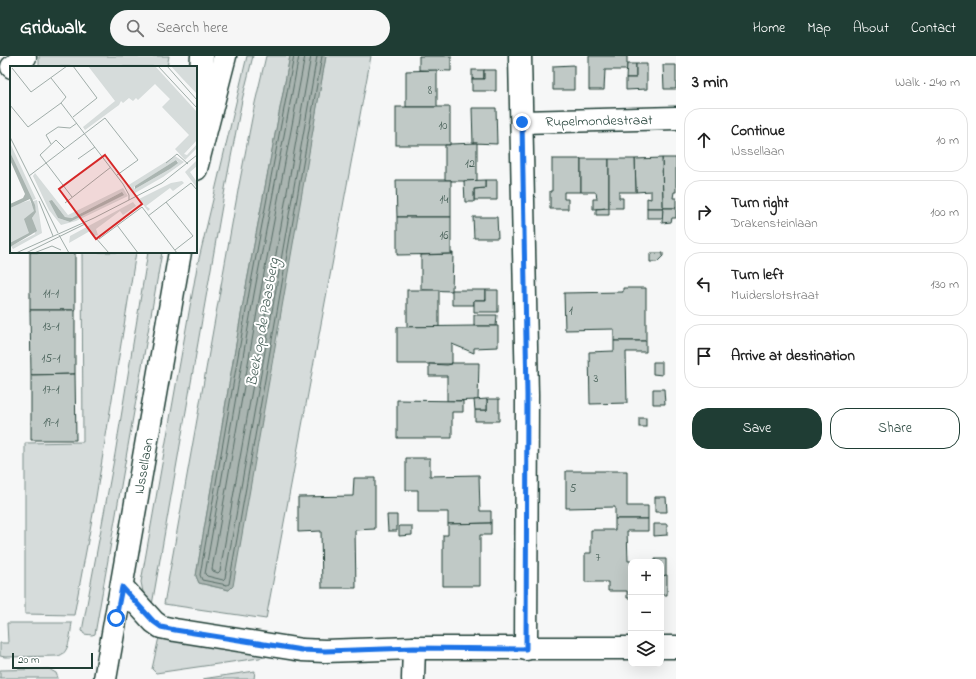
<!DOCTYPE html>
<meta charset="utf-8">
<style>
body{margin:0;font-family:"Indie Flower",sans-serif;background:#f6f6f6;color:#222}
.controls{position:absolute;right:12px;bottom:12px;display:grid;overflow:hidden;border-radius:8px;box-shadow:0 4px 16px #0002}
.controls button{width:36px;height:36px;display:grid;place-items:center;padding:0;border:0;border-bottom:1px solid #e0e0e0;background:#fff;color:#222;font:20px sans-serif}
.scale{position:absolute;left:12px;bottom:10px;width:81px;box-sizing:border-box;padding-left:4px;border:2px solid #1f3d34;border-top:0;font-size:11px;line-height:14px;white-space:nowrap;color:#1f3d34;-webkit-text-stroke:3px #fff;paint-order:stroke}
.stop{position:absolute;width:12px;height:12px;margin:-9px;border:3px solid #1a73e8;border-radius:50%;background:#fff}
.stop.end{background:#1a73e8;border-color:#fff;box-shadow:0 1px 4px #0008}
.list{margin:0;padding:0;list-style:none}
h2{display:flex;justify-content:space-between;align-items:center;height:52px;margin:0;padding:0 16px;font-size:17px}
h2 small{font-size:13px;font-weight:400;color:#767676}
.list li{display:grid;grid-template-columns:26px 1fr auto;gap:12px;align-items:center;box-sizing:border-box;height:64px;margin:0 8px 8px;padding:0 8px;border:1px solid #e0e0e0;border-radius:16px}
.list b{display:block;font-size:15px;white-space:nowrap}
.list p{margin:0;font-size:13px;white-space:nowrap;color:#767676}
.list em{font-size:13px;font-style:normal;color:#767676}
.actions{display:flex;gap:8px;padding:12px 16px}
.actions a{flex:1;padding:9px 0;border:1px solid #1f3d34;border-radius:16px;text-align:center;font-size:14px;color:#1f3d34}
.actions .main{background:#1f3d34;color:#fff}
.icon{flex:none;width:22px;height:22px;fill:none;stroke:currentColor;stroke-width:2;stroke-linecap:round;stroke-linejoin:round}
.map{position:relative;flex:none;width:676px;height:623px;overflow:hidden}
header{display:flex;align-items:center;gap:24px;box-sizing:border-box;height:56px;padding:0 20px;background:#1f3d34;color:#fff}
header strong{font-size:19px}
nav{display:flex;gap:22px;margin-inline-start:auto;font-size:14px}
.search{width:280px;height:36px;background:#f6f6f6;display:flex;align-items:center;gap:10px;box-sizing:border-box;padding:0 14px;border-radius:22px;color:#767676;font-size:15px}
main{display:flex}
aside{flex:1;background:#fff}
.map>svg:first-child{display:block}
</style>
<header>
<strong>Gridwalk</strong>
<div class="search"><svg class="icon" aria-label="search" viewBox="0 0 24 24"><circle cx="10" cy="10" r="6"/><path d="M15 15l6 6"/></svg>Search here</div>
<nav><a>Home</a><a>Map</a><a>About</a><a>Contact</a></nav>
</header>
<main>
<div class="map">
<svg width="676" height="623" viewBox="0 0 676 623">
<rect width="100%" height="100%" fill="#f6f7f7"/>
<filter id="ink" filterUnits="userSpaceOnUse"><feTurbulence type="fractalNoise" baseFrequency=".025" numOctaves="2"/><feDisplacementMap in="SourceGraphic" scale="8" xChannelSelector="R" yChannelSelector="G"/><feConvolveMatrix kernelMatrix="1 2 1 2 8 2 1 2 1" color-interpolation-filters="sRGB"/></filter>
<g filter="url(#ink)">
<g fill="#d6dcdb" stroke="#7a8c88">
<polygon points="39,0 169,0 167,11 39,11"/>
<polygon points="247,0 253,0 242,44 226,127 152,549 144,541 141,526 197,211"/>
<polygon points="266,0 290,0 245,236 196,520 199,527 229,534 326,0 371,0 266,563 164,548 239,129 255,47"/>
<polygon points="82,196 136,196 95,447 74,559 25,558 25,387 83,386"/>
<polygon points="148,196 162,196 95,578 92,579 84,578 82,575 115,398"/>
<path d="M7,567h65c-2,11 -2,32 -15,33l-52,1 -5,-1v-13h8z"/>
<polygon points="159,581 268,599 266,601 156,617 152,613"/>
<polygon points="49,613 56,617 58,622 0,622 0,614"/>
<polygon points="255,615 254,623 202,623"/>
</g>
<polygon fill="#aab5b1" stroke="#72857f" points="290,0 326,0 233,530 229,534 199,527 196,520 245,236"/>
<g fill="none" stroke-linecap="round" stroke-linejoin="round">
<g stroke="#576d66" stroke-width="1">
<polyline points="294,0 249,237 200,519 202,524 227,529 229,528 322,0"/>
<polyline points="299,0 254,238 205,518 207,520 223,524 225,522 317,0"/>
<polyline points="305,0 260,239 212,513 213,515 218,517 220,515 311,0"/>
</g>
</g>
<g fill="#c0c9c6" stroke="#1f3d34">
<polygon points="419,0 451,0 451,15 419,14"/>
<polygon points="589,0 627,0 627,14 605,14 604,34 589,34"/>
<polygon points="627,8 636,8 636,22 626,22"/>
<polygon points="636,8 647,8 647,33 626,34 626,22 636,22"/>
<polygon points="574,9 574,34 553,34 553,10"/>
<polygon points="663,9 676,9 676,33 664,33"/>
<polygon points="437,14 437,51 406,51 406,15"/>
<rect x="472" y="14" width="12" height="9"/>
<polygon points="484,14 496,14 496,35 472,35 472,23 484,23"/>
<rect x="396" y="51" width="54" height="38"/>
<polygon points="472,52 496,52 497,88 473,87"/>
<polygon points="477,87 477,125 451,125 451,124 445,124 445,89 450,89 450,88"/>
<polygon points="662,102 676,102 676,136 674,136 673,142 676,142 676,152 663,152"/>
<polygon points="662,102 663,152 647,152 647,142 651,143 651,135 636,136 635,103"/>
<polygon points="552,103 581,103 581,136 564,136 564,143 568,143 568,153 550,153 550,135 552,135"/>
<polygon points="581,103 609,103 609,152 593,153 593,143 597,143 596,136 581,136"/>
<polygon points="609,103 635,103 636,136 619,136 619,142 623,142 623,152 609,152"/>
<polygon points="396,124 451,124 451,161 397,161"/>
<polygon points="485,124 497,124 497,144 474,144 474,133 485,132"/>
<polygon points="485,124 485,132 474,133 474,146 465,146 464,125"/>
<polygon points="609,152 609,159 596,159 596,153"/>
<rect x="647" y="152" width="16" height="10"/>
<polygon points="663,152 676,152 676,162 672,162 671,166 662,167"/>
<polygon points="397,161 451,161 451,197 453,197 453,198 397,199"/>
<polygon points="473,161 497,161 498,182 474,182"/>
<rect x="30" y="196" width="45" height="58"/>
<polygon points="650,197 663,197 663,200 657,206 650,206"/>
<polygon points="453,198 452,235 421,234 421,199"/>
<polygon points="623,232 646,232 646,285 614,285 614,273 565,274 564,237 623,236"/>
<rect x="407" y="234" width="32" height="37"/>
<polygon points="452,234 486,234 486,244 474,244 474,249 452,249"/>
<polygon points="486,234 498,234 498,256 474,256 474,244 486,244"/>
<polygon points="30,254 75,254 75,318 31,319"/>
<polygon points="474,259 497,259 496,270 474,270"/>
<polygon points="474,270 498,270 498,291 474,292 474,297 452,288 452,308 397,308 397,271"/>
<polygon points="614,285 646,285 646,296 626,296 627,347 590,348 589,296 614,295"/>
<polygon points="653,306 662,306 662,319 653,318"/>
<polygon points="451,307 479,307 478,344 447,345 447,320 429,320 429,308 447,309 452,308"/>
<polygon points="75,318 76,384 31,384 31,319"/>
<polygon points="653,333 664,333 665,348 653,348"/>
<polygon points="487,343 499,343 499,365 475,365 475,354 487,354"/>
<polygon points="487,343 487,354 475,354 474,344"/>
<polygon points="397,344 463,345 463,356 452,356 452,382 397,382"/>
<rect x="639" y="362" width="7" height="9"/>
<polygon points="406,402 430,402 430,420 479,419 480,455 491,455 491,467 448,468 448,456 418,456 418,434 406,434"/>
<polygon points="566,415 627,415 627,450 648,450 648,463 615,463 615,451 566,452"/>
<polygon points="354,422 375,422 375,473 355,474 356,532 322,532 321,475 298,476 298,441 353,440"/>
<polygon points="655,441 666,441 667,456 655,456"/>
<polygon points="387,459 397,459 397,475 388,475"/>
<polygon points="615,463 648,463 648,475 627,475 628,505 644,504 644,506 631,506 631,542 627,542 627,535 608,535 608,526 585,526 585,497 591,497 591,474 615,474"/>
<polygon points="491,467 491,479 480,479 480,530 443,530 443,479 448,479 448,468"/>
<polygon points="654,468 667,468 667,479 654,480"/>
<polygon points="399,470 412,470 412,479 399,480"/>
<polygon points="655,503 666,503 666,520 661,520 661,506 655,506"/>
<polygon points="667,519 667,539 661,539 661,520"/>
</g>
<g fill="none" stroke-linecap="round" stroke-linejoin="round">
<defs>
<g id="street">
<polyline points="520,0 527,339 526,593"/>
<polyline points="12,11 25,1"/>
<polyline points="522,66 676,62"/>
<polyline points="122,531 154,566 161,571 175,574 302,594 325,595 414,592 631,592"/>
<polyline points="661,591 676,591"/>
<polyline points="413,623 414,592"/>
</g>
<g id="secondary">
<polyline points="197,71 202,0"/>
<polyline points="196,113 225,0"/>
<polyline points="105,623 180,196"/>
</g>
</defs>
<use href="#street" stroke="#1f3d34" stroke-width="25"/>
<use href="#secondary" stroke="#1f3d34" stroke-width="25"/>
<use href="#street" stroke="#fff" stroke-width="22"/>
<use href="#secondary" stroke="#fff" stroke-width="22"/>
</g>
</g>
<g fill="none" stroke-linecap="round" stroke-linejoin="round" filter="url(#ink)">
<polyline stroke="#1a73e8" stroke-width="5" points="116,562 122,531 154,566 161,571 175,574 302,594 325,595 414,592 526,593 527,339 522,66"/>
</g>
<g text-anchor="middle" stroke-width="4" stroke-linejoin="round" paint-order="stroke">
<g font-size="12" fill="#476058">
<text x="430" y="38">8</text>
<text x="443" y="73">10</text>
<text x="470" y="111">12</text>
<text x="444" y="147">14</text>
<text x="444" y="183">16</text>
<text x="51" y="241">11-1</text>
<text x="571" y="258">1</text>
<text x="51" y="274">13-1</text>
<text x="51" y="306">15-1</text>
<text x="596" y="326">3</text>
<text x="51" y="337">17-1</text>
<text x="51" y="370">19-1</text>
<text x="573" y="436">5</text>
<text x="598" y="505">7</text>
</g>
<g font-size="14" fill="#1f3d34" stroke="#fff">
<text transform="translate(599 64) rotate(-1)" y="5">Rupelmondestraat</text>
<text transform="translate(143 410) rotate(-80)" y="5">IJssellaan</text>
</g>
<g font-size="15" font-style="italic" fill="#49615a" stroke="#fff">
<text transform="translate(262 266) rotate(-80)" y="5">Beek op de Paasberg</text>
</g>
</g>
<g transform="translate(10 10)">
<rect width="187" height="187" fill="#f6f7f7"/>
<path d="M78,0h67l42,46v28l-13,14 3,1 10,-11v4l-12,12 -10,-11 14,-14 -27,-28 8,-8 -15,-15 -17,16 -2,-2 -3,3 -4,-3 -6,5 -2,-2 -2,4 -34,25 -2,-3 32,-26zM161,0h26v28l-17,-18zM1,79l25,54 -6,2 5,10 -5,7 2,16 -22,10v-38l21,-6 -21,-48zM165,90l9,6 -21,15 -28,16 -8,-7zM166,94l2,2 -8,7 -35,20 -1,-2zM187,94v6l-7,6 7,10v6l-12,-16zM25,107l33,42 55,-27 5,8 -52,25 -15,4 -12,-15 -16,-34zM112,126l-22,15 -30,15 -12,-4 -6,-18 13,17 7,1zM172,115l2,2 -11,8 -3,-3 -24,18 4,3 -2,2 -9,-12 32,-16zM27,134l5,33 -29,16 -2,-3 24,-12 -3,-16 4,-7 -3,-10zM123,136l3,4 -13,9 -3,-4 -24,18 2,6 -4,1 -4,-5 -21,12 1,-7z" fill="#d6dcdb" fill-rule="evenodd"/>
<path d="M0,86l25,53 1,7 -4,6 5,13 -27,16v-4l19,-10 -5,-14 10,-8 -4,-12 -20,9v-4l13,-6 2,-4 -15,-34zM166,94l2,3 -8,6 -35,20v-3zM112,126l2,3 -54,27 -12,-4 -9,-17 3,-1 13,17 7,1z" fill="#aab5b1"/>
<path fill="none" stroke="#a0ada9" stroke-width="1" d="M63,0l24,32 -24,19M148,0l39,42M157,0l30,34M2,2l19,24 36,-26M41,12l15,19 -5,6 62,81 6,11v5M0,39l18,22 33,-24M0,71l48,96M41,78l-5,-9 12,-8 12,1 7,-5M55,83l-9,-9 -16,15 32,42M68,93l17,-12M156,97l11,-9 11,10M19,110l76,-58 33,42 -21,15M29,135l14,35M156,136l27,34 -18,14M55,137l46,-36M138,150l43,-33 6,7M107,159l21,28M49,169l10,18M85,171l14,16M89,173l43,-32 35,46M6,187l78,-35 68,-35 35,-28M16,187l59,-29M24,187l18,-7 9,4"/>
<path fill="#d62828" fill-opacity="0.15" stroke="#d62828" stroke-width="2" d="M95,89l37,49 -46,35 -37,-50z"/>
<rect width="187" height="187" fill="none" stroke="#1f3d34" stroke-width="2"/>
</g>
</svg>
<div class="controls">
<button>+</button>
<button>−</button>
<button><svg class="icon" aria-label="layers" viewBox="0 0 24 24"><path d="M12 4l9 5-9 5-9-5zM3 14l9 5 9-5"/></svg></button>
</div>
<div class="scale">20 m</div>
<div class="stop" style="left:116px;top:562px"></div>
<div class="stop end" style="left:522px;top:66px"></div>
</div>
<aside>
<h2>3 min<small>Walk · 240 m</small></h2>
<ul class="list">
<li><svg class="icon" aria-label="ahead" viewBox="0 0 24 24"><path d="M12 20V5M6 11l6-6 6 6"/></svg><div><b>Continue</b><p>IJssellaan</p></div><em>10 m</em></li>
<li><svg class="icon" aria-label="right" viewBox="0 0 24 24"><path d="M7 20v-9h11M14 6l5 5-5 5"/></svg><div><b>Turn right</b><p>Drakensteinlaan</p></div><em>100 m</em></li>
<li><svg class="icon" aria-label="left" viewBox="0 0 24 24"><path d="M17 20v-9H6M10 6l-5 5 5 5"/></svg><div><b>Turn left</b><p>Muiderslotstraat</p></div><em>130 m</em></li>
<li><svg class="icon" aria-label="arrive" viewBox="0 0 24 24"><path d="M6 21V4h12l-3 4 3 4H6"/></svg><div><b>Arrive at destination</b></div></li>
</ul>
<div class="actions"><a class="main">Save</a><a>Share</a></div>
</aside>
</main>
